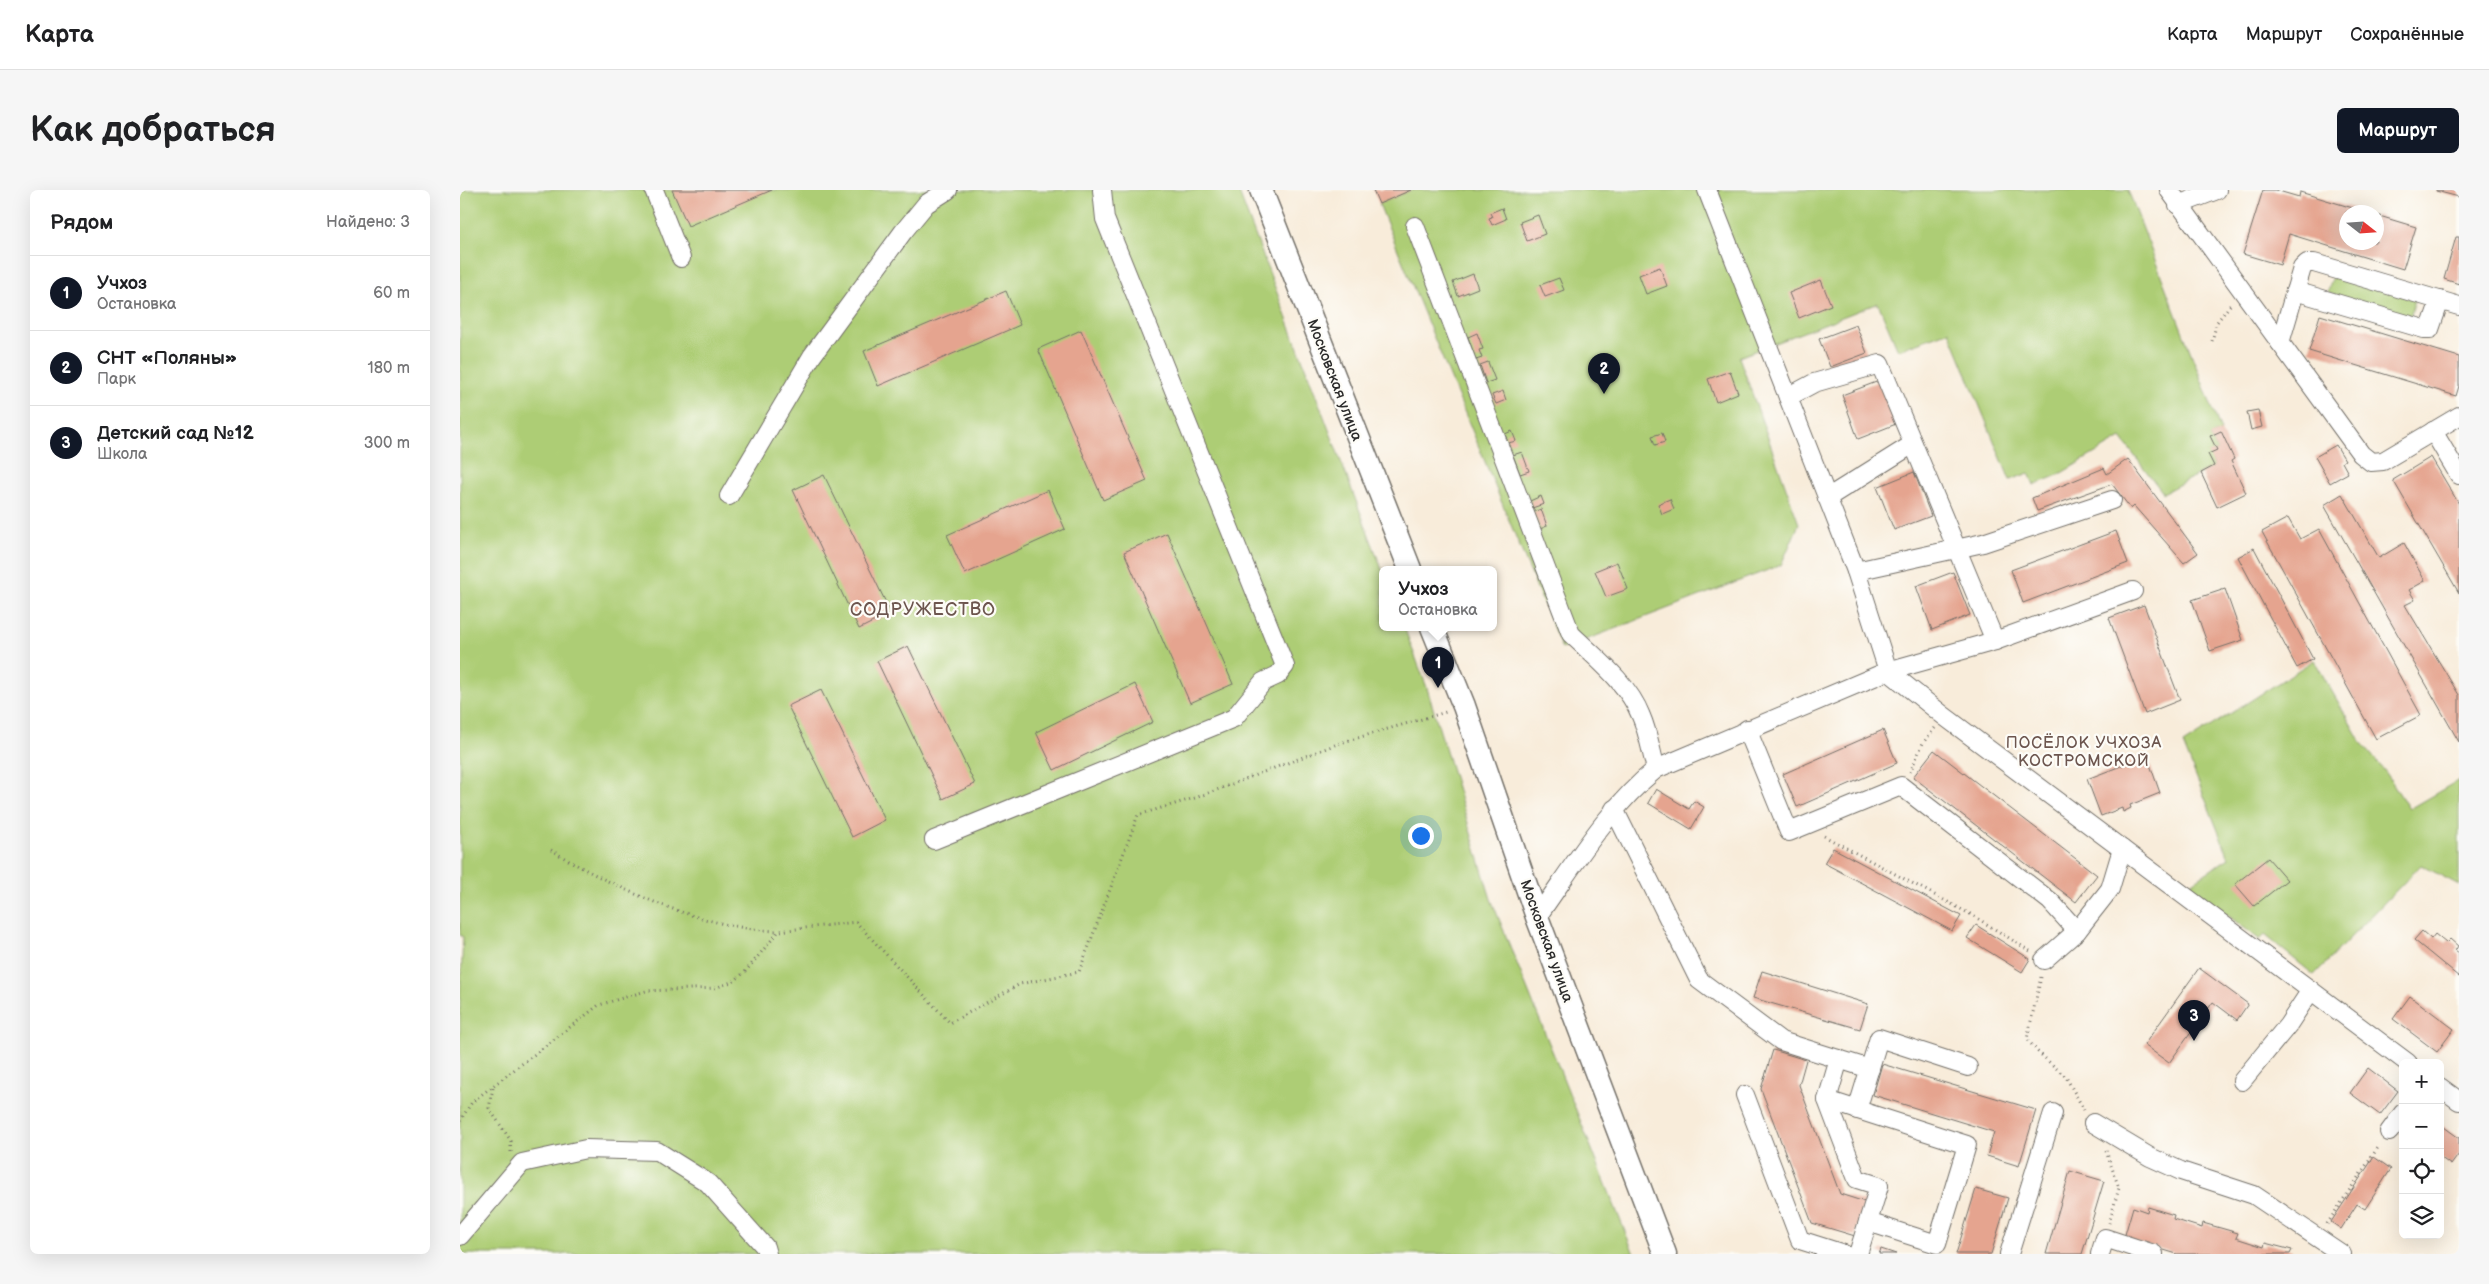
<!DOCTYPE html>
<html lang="ru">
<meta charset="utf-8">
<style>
body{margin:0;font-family:"Balsamiq Sans",sans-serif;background:#f6f6f6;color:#202124}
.controls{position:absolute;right:15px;bottom:15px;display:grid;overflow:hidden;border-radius:8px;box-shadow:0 5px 20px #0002}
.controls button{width:45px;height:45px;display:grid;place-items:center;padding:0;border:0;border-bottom:1px solid #e0e0e0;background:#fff;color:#202124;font:25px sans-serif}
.compass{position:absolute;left:1879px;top:15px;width:45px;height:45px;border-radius:50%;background:#fff;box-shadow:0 5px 20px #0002;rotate:107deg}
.you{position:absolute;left:960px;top:645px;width:18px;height:18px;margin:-12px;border:4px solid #fff;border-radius:50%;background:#1a73e8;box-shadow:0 0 0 8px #1a73e833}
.badge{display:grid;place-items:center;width:32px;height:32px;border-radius:50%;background:#111827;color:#fff;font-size:16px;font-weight:700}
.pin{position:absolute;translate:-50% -41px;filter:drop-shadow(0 1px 2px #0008)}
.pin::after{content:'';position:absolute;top:26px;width:18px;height:15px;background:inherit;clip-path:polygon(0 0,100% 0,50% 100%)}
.popup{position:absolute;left:919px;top:376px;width:118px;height:65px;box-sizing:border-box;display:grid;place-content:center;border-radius:8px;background:#fff;filter:drop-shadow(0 1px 4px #0005);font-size:16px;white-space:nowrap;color:#757577}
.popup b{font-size:19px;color:#202124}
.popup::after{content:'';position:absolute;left:50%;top:100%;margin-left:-10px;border:10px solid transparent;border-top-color:#fff}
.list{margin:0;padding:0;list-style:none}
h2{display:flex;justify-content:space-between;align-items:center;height:65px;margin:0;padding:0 20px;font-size:21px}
h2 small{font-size:16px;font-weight:400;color:#757577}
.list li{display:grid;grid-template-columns:32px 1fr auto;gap:15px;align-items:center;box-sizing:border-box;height:75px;padding:0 20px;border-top:1px solid #e0e0e0}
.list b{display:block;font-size:19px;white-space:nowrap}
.list p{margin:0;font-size:16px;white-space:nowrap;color:#757577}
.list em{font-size:16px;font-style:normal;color:#757577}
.icon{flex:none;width:28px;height:28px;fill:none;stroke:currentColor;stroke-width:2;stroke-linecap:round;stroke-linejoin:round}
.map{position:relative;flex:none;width:1999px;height:1064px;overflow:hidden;border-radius:8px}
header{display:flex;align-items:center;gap:30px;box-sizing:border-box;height:70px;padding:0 25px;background:#fff;border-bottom:1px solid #e0e0e0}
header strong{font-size:24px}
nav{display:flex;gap:28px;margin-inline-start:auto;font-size:18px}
.intro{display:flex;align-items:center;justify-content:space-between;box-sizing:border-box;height:120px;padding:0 30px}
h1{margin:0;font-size:35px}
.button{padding:12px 22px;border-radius:8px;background:#111827;color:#fff;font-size:18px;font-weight:700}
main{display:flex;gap:30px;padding:0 30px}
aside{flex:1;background:#fff;border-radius:8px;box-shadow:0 5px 20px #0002}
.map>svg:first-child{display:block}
</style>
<header>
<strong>Карта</strong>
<nav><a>Карта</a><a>Маршрут</a><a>Сохранённые</a></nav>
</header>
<div class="intro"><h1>Как добраться</h1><a class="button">Маршрут</a></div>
<main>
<aside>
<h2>Рядом<small>Найдено: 3</small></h2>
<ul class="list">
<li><span class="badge">1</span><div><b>Учхоз</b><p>Остановка</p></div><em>60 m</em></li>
<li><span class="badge">2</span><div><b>СНТ «Поляны»</b><p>Парк</p></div><em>180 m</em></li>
<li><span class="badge">3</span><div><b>Детский сад №12</b><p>Школа</p></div><em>300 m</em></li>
</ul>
</aside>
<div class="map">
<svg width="1999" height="1064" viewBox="0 0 1999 1064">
<rect width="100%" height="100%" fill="#fdfcf7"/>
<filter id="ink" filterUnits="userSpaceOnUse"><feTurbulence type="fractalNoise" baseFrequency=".02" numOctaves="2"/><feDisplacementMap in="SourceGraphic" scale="10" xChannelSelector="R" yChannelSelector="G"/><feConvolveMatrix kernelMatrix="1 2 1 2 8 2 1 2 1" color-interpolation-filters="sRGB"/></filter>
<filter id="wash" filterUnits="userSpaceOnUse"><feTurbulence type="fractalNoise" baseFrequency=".0096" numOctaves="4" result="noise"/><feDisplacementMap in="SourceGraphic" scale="20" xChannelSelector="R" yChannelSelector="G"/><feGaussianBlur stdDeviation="1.12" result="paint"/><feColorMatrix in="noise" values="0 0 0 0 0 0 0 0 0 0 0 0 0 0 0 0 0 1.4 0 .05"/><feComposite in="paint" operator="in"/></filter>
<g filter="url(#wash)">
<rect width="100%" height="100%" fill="#f8ecda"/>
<g fill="#adcd74" stroke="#6c7c50">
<polygon points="0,0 778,0 923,382 923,437 944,437 966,495 1031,709 1174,1064 0,1064 0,812 3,747 0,745"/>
<polygon points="951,0 1668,0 1761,241 1750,246 1757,260 1749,264 1754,276 1703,303 1661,248 1598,285 1574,295 1569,283 1550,290 1489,141 1438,160 1418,113 1279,167 1339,334 1321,375 1102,459 919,14"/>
<polygon points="1873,85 1955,110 1950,127 1868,102"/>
<polygon points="1854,470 1901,552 1927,584 1949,619 1999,590 1999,695 1961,675 1854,785 1805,745 1800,750 1728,695 1769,668 1723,554"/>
</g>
<g id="blocks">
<g fill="#e5a48f">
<polygon points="212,0 312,0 228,36"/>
<polygon points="913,0 951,0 919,14"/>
<polygon points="1803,0 1815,0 1839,7 1840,2 1906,22 1886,22 1886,52 1916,52 1916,25 1956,37 1943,79 1829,44 1820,75 1783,64"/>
<polygon points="1976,0 1999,0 1999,7 1976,1"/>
<polygon points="1042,18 1046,29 1032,35 1029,28 1032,27 1030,23"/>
<polygon points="1078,25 1085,44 1067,51 1060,32"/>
<polygon points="1996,47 1999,47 1999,94 1984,89"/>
<polygon points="1200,77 1207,96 1186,104 1179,85"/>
<polygon points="1013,84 1018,98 998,106 993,92"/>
<polygon points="1099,88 1104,100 1085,107 1080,95"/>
<polygon points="1361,90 1371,115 1339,128 1329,103"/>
<polygon points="546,101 560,135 418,196 404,161"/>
<polygon points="1860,125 1999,167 1999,196 1996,206 1849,161"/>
<polygon points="1396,135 1407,163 1370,177 1359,149"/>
<polygon points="621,140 687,291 643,310 578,159"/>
<polygon points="1017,143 1023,159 1019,160 1022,168 1016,170 1008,147"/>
<polygon points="1028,172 1035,190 1026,193 1020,175"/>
<polygon points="1270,181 1278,203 1256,212 1248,189"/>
<polygon points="1419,191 1436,234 1398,249 1382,205"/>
<polygon points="1043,201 1046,210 1036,214 1032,205"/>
<polygon points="1798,220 1802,237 1791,240 1787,222"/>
<polygon points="1052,241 1056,251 1048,253 1045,244"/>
<polygon points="1761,241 1774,269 1771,271 1786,303 1757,317 1741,283 1754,276 1748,264 1757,260 1750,246"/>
<polygon points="1202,243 1205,252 1195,255 1192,246"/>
<polygon points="1876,255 1885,270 1882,272 1888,283 1870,293 1855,267"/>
<polygon points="1062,262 1069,281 1060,284 1053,265"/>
<polygon points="1971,267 1999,314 1999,403 1933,290"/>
<polygon points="1668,269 1738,363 1724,373 1674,316 1671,319 1652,294 1577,321 1572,308 1644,278 1647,284"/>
<polygon points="1454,282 1471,326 1434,340 1417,297"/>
<polygon points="364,285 431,423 399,439 333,300"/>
<polygon points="588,300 605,339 505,384 487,345"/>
<polygon points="1882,304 1919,368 1944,353 1965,391 1949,400 1955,410 1945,415 1999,505 1999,552 1864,315"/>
<polygon points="1081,306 1084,314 1072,318 1070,311"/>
<polygon points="1210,309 1214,319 1202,324 1198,314"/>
<polygon points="1081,319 1087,336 1080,339 1073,322"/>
<polygon points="1828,328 1840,349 1859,339 1961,525 1916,549 1802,342"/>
<polygon points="1656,341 1668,373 1563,413 1551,380"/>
<polygon points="707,343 773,494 730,513 664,362"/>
<polygon points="1794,358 1853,469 1837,478 1778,367"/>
<polygon points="1157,372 1168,399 1146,407 1135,381"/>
<polygon points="1493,382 1510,425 1472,440 1456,396"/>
<polygon points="1765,399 1783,450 1750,461 1732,410"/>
<polygon points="1684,415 1720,510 1685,524 1649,428"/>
<polygon points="448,456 515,594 483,609 417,471"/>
<polygon points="675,494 693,532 594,580 576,542"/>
<polygon points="361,500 425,630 392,647 328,516"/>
<polygon points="1423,540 1437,573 1337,617 1323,584"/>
<polygon points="1474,560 1637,685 1616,712 1453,587"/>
<polygon points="1687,566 1700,603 1670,615 1671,618 1663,622 1662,618 1641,626 1627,589"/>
<polygon points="1196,599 1229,619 1234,611 1244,617 1231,639 1188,613"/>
<polygon points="1373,658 1501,726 1492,741 1364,673"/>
<polygon points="1808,668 1827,690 1794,716 1775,694"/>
<polygon points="1516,735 1570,769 1562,782 1507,748"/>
<polygon points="1962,741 1971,749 1975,744 1986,753 1990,749 1998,756 1995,761 1999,764 1999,787 1954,750"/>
<polygon points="1739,778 1788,814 1777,830 1753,812 1709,873 1684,855"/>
<polygon points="1302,781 1408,814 1400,839 1293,808"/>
<polygon points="1950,806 1994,839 1977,862 1933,829"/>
<polygon points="1313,860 1346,870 1339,895 1380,1004 1405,1012 1395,1046 1352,1033 1301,899"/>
<polygon points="1422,874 1576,920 1559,976 1527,966 1534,942 1413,905"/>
<polygon points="1908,878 1938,901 1920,925 1890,903"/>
<polygon points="1980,934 1999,948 1999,964 1991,975 1980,967"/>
<polygon points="1914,967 1931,979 1905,1019 1897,1014 1881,1039 1871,1032"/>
<polygon points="1610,981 1644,991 1622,1064 1586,1064"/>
<polygon points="1516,999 1548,1008 1531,1064 1496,1064"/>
<polygon points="1673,1017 1687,1022 1688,1017 1714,1025 1713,1029 1742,1038 1743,1033 1778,1043 1776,1048 1804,1057 1805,1053 1832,1060 1830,1064 1717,1064 1664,1048"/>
<polygon points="1421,1059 1436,1064 1419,1064"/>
</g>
</g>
</g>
<g filter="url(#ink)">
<use href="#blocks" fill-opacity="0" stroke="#736f68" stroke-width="1"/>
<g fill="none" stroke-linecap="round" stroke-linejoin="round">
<defs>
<g id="minor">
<polyline points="194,0 221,68"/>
<polyline points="1247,0 1396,381 1428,481 1484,526 1948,873"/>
<polyline points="1709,0 1901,264 1911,272 1923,271 1999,226"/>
<polyline points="1718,15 1757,0"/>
<path d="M955,36l156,408c25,24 57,49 70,82 7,16 10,35 15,53"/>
<polyline points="1835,101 1964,139 1970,139 1980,110"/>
<polyline points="1820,153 1842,78 1847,73 1854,73 1999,116"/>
<polyline points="1328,207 1354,193 1420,174 1535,451"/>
<polyline points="1973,241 1999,285"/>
<polyline points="269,306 352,166 443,42 466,14 488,0"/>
<polyline points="1367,308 1453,254"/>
<polyline points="1396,381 1523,353 1652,310"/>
<polyline points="1287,539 1329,642 1441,596 1590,711 1617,741"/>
<polyline points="1154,619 1239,790 1321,851 1410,879"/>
<polyline points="474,650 774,528 803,492 818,485 825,476 645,29 642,0"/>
<path d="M1077,727c37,-52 70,-108 119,-148l232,-98 107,-30 138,-50"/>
<polyline points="1584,770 1617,741 1650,699 1662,659"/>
<polyline points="1379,869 1367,910 1397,989 1419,996 1398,1064"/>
<polyline points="1782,891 1828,835 1851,800"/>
<polyline points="1980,897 1999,911"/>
<polyline points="1285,905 1340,1050 1384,1064"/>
<polyline points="1367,910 1507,955 1477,1054 1408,1032"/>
<polyline points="1397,920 1419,848 1508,877"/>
<polyline points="1633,933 1690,967 1721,981 1794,1005 1882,1064"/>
<polyline points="1929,942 1943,923"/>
<polyline points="0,1046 62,973 126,959 197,961 248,993 305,1057 307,1064"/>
<polyline points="1549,1064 1593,923"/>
<polyline points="1640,1064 1645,1048 1694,1064"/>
</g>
<g id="major">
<polyline points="801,0 950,379"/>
<polyline points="972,437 1004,516 1077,727 1205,1064"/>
</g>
</defs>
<use href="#minor" stroke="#736f68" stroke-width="20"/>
<use href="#major" stroke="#736f68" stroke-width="25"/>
<g stroke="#736f68" stroke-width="3" stroke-dasharray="1 4" stroke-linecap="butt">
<polyline points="1752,151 1757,132 1771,114"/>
<polyline points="1450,582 1463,553 1475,538"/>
<polyline points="1364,646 1512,725 1570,761"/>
<path d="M91,660c65,39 151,79 228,81"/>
<polyline points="1581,787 1567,849 1578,862 1606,887 1624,920"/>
<polyline points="33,898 29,918 51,951 51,962"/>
<polyline points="0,931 12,912 139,815 186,801 255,798 274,791 285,782 319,741 396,732 490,833 560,794 619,782 678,625 738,607 880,553 986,522"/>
<polyline points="1646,961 1659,998 1649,1033"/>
<polyline points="1867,1034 1919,956"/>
</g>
<use href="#minor" stroke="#fff" stroke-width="18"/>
<use href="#major" stroke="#fff" stroke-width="22"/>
</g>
</g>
<g text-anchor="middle" stroke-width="4.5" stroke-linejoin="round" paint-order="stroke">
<g font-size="15" fill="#2b2b2b" stroke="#fdfcf7">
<text transform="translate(875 190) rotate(69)" y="5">Московская улица</text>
<text transform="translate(1087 751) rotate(70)" y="5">Московская улица</text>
</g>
<g font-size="16" letter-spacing="1" fill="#6c554e" stroke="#fdfcf7">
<text x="1624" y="558">ПОСЁЛОК УЧХОЗА<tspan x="1624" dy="18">КОСТРОМСКОЙ</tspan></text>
</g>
<g font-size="18" letter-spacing="1" fill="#6c554e" stroke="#fdfcf7">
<text x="463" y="425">СОДРУЖЕСТВО</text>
</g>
</g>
</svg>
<div class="controls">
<button>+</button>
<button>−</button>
<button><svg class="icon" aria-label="locate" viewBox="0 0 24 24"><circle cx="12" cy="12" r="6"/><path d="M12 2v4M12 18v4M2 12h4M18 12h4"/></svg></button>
<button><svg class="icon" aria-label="layers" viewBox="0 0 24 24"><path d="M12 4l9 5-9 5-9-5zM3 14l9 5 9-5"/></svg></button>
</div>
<svg class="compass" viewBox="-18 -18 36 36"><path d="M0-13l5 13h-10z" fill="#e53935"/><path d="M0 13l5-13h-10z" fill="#757577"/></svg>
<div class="you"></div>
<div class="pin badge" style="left:978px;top:498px">1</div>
<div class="popup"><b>Учхоз</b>Остановка</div>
<div class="pin badge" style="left:1144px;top:204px">2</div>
<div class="pin badge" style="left:1734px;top:851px">3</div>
</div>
</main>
